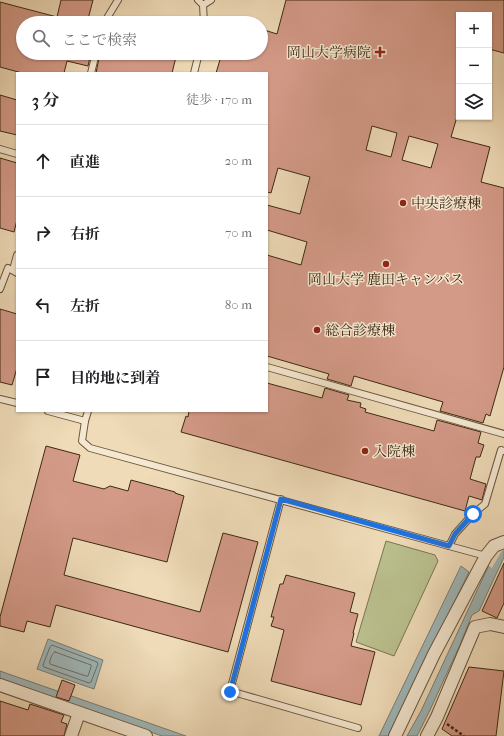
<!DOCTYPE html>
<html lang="ja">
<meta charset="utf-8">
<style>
body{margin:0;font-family:"IM FELL French Canon","Noto Serif JP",serif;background:#f2f2f2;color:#202124}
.controls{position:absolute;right:12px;top:12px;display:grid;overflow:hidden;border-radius:0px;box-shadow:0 1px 3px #0004}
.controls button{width:36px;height:36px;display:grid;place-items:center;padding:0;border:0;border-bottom:1px solid #e0e0e0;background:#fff;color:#202124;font:20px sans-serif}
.stop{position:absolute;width:12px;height:12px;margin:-9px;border:3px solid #1a73e8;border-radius:50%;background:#fff}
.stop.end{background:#1a73e8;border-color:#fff;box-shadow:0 1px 4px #0008}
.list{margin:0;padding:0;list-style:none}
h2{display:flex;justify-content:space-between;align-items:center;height:52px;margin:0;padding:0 16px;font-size:17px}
h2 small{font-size:13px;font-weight:400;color:#757577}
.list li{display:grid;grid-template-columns:26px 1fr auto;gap:12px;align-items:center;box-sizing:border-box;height:72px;padding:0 16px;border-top:1px solid #e0e0e0}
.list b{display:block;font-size:15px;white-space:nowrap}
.list em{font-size:13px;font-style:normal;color:#757577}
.icon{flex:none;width:22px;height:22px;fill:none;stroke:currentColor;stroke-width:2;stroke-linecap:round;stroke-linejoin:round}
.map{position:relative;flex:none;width:504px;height:736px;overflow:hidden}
.search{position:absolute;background:#fff;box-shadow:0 1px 3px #0004;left:16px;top:16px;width:252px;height:44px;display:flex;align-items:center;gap:10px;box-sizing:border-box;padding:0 14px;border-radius:22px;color:#757577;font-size:15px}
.panel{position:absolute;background:#fff;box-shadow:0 1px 3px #0004;left:16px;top:72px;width:252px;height:340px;border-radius:0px}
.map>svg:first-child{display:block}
</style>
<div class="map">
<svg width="504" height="736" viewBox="0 0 504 736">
<rect width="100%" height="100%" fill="#efdbb8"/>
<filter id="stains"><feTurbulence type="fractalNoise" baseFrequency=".005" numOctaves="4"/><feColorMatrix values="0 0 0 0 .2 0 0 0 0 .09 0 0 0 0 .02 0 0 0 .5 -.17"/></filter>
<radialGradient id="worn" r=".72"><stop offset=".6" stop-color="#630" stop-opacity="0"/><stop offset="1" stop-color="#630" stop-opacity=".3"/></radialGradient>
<polygon fill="#bac08e" stroke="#7c7450" points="386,541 435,555 438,561 394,656 356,642"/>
<g fill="#9fb8ba" stroke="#787f77">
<polygon points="504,541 504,557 479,611 472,615 459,647 430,710 417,736 407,736 421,711 495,552"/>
<polygon points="461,566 469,572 389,736 379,736"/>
<polygon points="48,639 103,660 94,689 37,669"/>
<polygon points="0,671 186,736 162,736 0,678"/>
</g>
<polygon fill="#efdbb8" points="504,539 504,550 501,552 492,568 487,565 490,556"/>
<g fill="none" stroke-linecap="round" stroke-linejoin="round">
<g stroke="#6e7066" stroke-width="1">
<polygon points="52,645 97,662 98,664 91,682 89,683 44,667 43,665 50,647"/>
<path d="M55,652l36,13v2l-3,9h-2l-36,-12c-1,-3 2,-11 5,-12z"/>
</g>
</g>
<g fill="#d49a88" stroke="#3d2913" fill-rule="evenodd">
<polygon points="61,0 93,0 87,23 23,23 23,53 91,53 88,66 67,61 64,73 22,73 0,67 0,2 57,17"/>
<path d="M286,0h218v53l-15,-4v-34h-30v95l-8,27 39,10 -9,35 23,6v179l-14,49 -4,-2 -3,9 -43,-12 3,-9 -89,-26 -3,10 -24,-7 2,-5 -62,-18v-101l34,10 6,-23 -40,-12v-25l33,9 10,-37 -32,-9 -7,25 -4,-1v-119h-51l6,-20h39v-24l16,5zM372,126l25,7 -6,24 -25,-7zM409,136l29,8 -7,24 -29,-8z"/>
<polygon points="100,53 177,53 172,73 96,73"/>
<polygon points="0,95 17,100 17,135 0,131"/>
<polygon points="0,158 17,163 17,220 14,232 0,228"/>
<polygon points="0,309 17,314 17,368 12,385 0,382"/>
<polygon points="267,383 322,398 325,388 349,395 347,400 361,403 360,407 366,409 365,412 434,431 437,420 481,432 478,443 484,445 480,457 476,457 470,479 486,484 482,500 469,496 465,511 181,432 186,416 188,417 189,411 267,411"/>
<polygon points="46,446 80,455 73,481 104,489 110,486 128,491 131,480 175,492 175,493 184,496 167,562 73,538 64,575 200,612 223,533 258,542 228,652 56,605 50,627 27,621 24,632 0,626 0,617"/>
<polygon points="504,563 504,603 497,618 482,611"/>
<polygon points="286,575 355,593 350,612 358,614 353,633 354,633 351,646 375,652 361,705 271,681 284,630 271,626 274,617 271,617 280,584 283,584"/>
<polygon points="469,667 504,671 496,736 452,736 442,729"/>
<polygon points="62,680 75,685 69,701 56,697"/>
<polygon points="0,701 28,710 30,704 64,715 61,722 67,724 64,736 0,736"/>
</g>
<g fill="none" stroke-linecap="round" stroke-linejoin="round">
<defs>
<g id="service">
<polyline points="198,0 203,5 204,23"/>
<polyline points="203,5 211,0"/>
<polyline points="104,23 118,0"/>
<polyline points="91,73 96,53"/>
<polyline points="194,73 199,53"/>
<polyline points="0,149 17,154"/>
<polyline points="13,270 17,255"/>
<polyline points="0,289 8,268 17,273"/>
<polyline points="267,367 504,434"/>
<polyline points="0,399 17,403"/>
<polyline points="48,411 85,421"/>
<polyline points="88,411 85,421 82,441 90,448 449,546 455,534 473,514 485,504 501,450 504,451"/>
<polyline points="281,499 230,691 358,728"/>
<polyline points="449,546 486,556"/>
</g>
<g id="minor">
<polyline points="0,685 146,736"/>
<polyline points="71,736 79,713"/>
<polyline points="395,736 434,654 486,556 494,546 504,542"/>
<polyline points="427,736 437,717 475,627 490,624 504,627"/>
</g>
</defs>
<use href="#service" stroke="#6a563c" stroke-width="8"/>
<use href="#minor" stroke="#6a563c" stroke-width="14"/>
<polyline stroke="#3d2913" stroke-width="2.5" stroke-dasharray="3 2" stroke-linecap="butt" points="447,724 464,736"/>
<use href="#service" stroke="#f5e8d1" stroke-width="6"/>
<use href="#minor" stroke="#f5e8d1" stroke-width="12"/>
</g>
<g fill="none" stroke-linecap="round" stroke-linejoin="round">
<polyline stroke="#1a73e8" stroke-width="5" points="230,692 281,499 449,546 455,534 473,514"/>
</g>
<g fill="#8f2418" stroke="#f5e8d1" stroke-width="1.5">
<path d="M378 46h4v4h4v4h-4v4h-4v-4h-4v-4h4z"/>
<circle cx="403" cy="203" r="4"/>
<circle cx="386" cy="264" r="4"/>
<circle cx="317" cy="330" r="4"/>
<circle cx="365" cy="451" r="4"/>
</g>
<g text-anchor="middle" stroke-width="3" stroke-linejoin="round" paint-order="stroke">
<g font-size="14" fill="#3d2913" stroke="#f5e8d1" text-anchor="start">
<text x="371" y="57" text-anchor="end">岡山大学病院</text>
<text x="411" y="208">中央診療棟</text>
<text x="386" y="284" text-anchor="middle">岡山大学 鹿田キャンパス</text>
<text x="325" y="335">総合診療棟</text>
<text x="373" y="456">入院棟</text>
</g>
</g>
<rect width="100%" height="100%" filter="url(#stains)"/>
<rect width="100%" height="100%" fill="url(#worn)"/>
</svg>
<div class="controls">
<button>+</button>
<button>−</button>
<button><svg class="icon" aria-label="layers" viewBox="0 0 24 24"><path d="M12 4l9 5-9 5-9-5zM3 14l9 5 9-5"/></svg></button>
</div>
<div class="stop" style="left:473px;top:514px"></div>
<div class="stop end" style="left:230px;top:692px"></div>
<div class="search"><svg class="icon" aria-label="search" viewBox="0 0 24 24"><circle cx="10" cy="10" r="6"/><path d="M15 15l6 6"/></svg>ここで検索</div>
<section class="panel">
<h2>3 分<small>徒歩 · 170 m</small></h2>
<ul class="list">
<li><svg class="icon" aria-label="ahead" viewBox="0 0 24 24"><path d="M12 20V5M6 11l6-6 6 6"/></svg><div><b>直進</b></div><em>20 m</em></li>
<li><svg class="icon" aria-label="right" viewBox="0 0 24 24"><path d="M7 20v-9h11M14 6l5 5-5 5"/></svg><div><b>右折</b></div><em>70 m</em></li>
<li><svg class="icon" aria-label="left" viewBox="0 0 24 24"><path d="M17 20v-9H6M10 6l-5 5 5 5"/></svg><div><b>左折</b></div><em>80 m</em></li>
<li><svg class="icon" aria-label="arrive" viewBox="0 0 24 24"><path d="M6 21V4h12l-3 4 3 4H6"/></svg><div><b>目的地に到着</b></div></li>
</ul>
</section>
</div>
